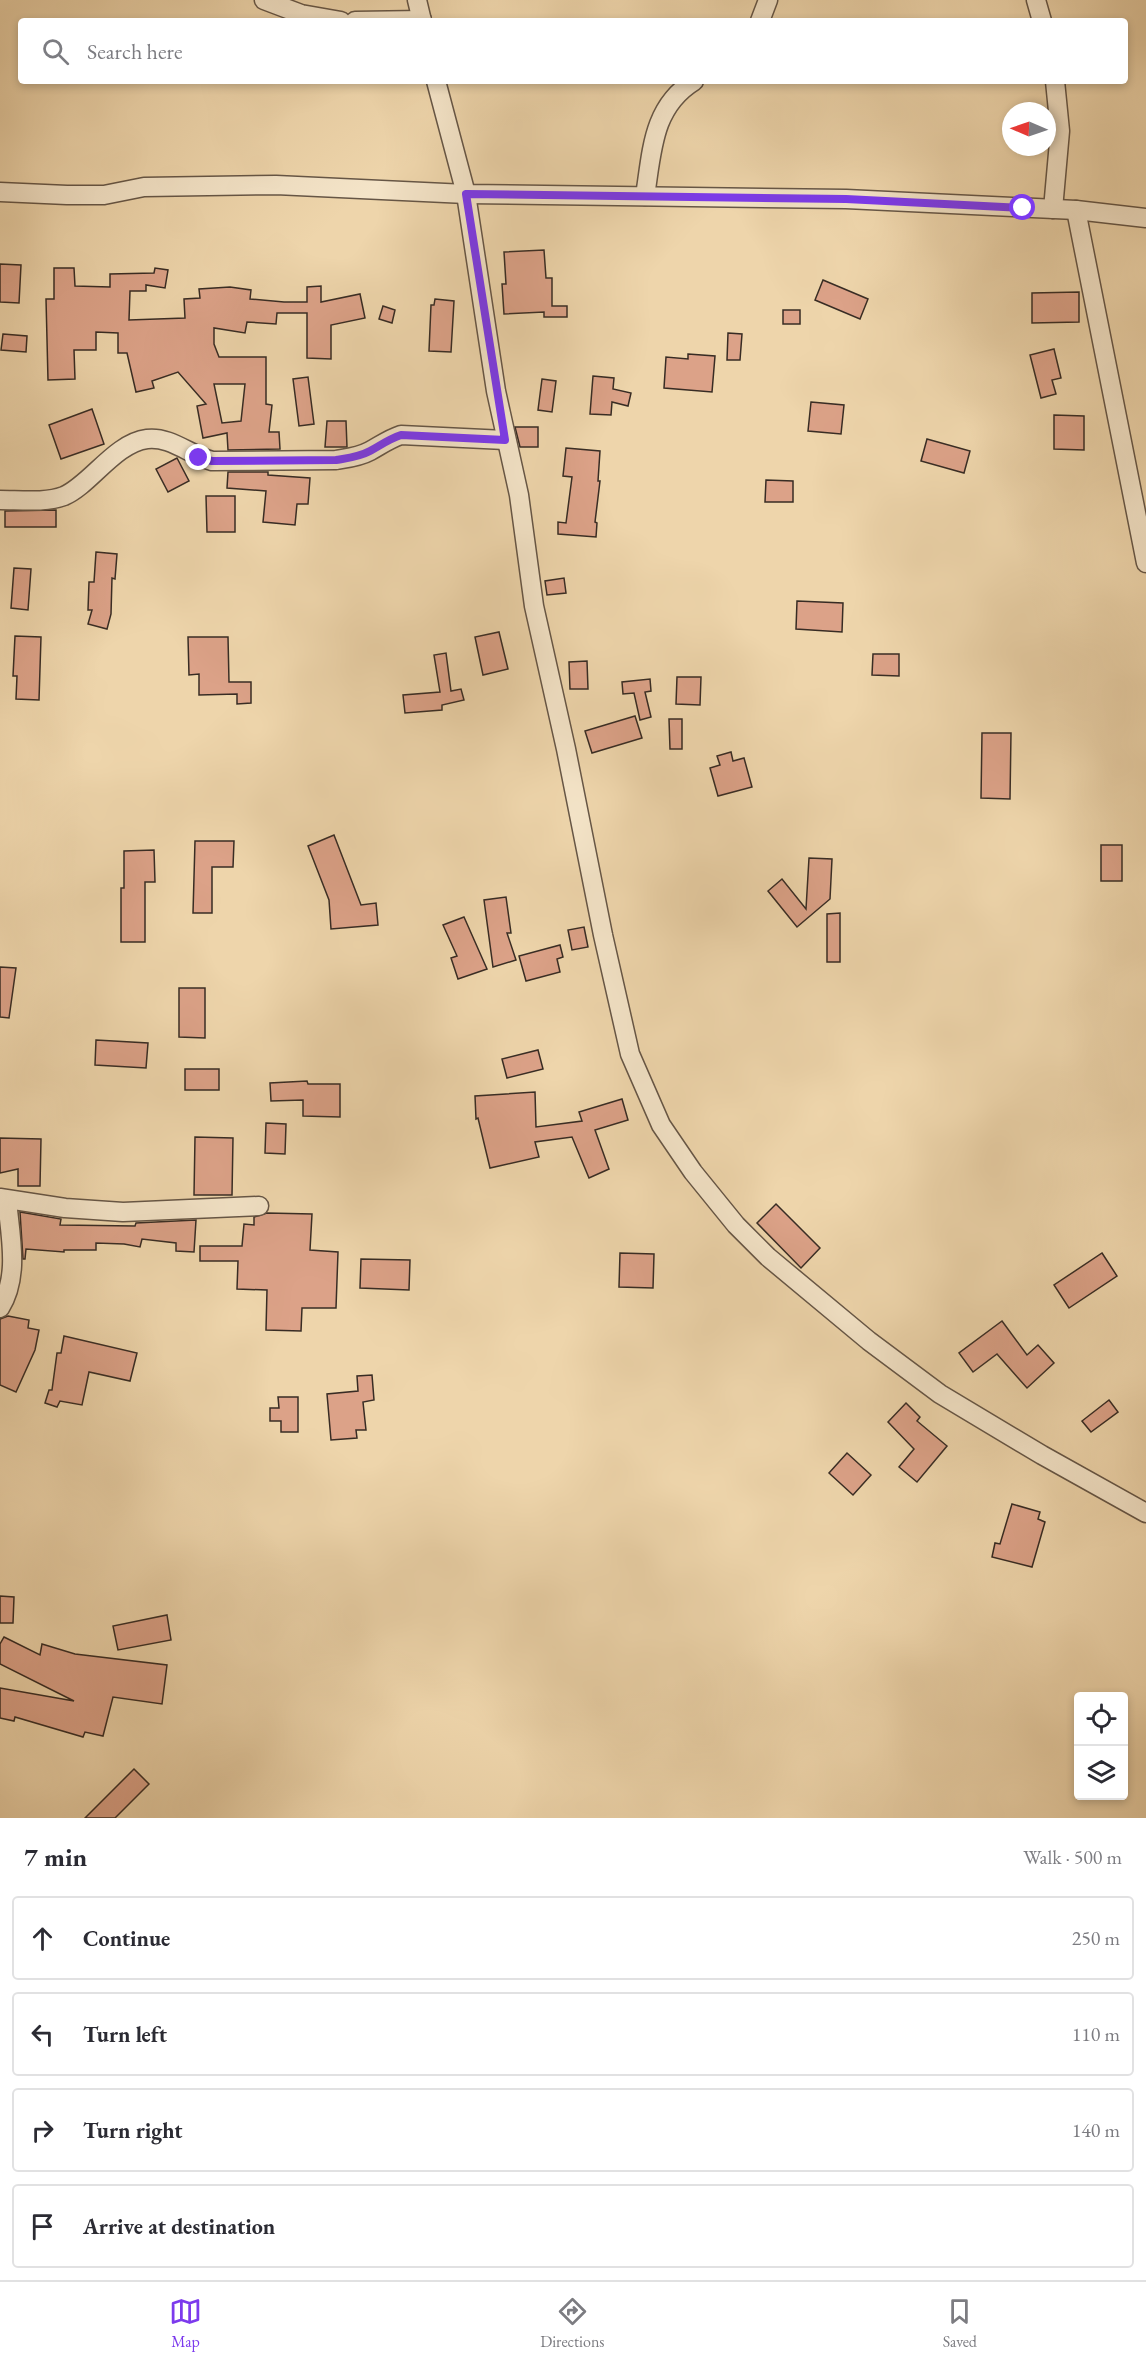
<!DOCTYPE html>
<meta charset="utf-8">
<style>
body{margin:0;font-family:"EB Garamond",serif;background:#f2f2f3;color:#2b2b33}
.controls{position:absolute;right:18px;bottom:18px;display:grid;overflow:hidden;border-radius:6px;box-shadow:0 3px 9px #0003}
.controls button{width:54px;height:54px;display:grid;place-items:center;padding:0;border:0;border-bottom:2px solid #e1e1e2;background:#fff;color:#2b2b33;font:30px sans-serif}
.compass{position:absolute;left:1002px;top:102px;width:54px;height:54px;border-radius:50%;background:#fff;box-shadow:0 3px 9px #0003;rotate:272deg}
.stop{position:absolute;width:18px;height:18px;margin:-14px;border:4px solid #7c3aed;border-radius:50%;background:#fff}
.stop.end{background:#7c3aed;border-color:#fff;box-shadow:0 2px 6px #0008}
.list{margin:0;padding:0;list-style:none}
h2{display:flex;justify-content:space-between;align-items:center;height:78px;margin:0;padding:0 24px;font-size:26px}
h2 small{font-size:20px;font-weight:400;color:#7c7c81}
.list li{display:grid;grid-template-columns:39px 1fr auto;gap:18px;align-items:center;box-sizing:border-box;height:84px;margin:0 12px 12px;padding:0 12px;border:2px solid #e1e1e2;border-radius:6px}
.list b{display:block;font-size:22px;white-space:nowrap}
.list em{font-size:20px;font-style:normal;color:#7c7c81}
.icon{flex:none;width:33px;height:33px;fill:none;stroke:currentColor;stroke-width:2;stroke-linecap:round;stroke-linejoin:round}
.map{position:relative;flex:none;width:1146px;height:1818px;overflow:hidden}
.search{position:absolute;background:#fff;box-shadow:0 3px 9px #0003;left:18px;right:18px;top:18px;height:66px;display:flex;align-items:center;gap:15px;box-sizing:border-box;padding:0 21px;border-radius:6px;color:#7c7c81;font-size:22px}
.sheet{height:462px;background:#fff}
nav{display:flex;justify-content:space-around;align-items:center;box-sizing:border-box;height:84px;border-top:2px solid #e1e1e2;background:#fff;font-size:16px;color:#7c7c81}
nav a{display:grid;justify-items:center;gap:3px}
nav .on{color:#7c3aed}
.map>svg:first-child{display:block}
</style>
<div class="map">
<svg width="1146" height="1818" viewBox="0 0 1146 1818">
<rect width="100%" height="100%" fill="#eed5ab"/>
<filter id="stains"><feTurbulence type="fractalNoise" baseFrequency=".00333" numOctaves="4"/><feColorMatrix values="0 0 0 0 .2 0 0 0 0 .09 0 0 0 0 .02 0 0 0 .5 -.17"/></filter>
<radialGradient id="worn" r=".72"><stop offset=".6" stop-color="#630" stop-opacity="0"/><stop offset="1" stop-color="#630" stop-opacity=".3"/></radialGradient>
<g fill="#dca288" stroke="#382c24" stroke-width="1.5" fill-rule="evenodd">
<polygon points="544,250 546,278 552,278 552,306 567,306 567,317 544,317 544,312 504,314 502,284 506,284 504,252"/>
<polygon points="0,264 21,265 19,303 0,302"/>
<path d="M54,268h20l1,18 35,1v-13l44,-1 1,-5 13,2 -3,18 -19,-3v6h-16l-1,29 56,-2 -1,-19 16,-1 -1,-9 31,-2 21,3 -1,9 34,3h23v-15l14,-1v16l39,-8 5,24 -34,7v34l-24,-1v-45h-30l-1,11 -29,-2 -2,11 -31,-5v16l5,13h47v47l6,1 -3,27h10l1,17 -52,1 -1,-17 -24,5 -6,-32 9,-2 -28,-32 -26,9 2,7 -18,4 -9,-39h-9v-20l-22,-1v18h-22l1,29 -27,1 -2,-81h8zM214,384h31l-4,37 -19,2z"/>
<polygon points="823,280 868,299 860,319 815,300"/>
<polygon points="1079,292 1079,322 1032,323 1032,293"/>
<polygon points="435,299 454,301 451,352 429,351 431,305 434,305"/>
<polygon points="383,306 395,310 392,323 379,319"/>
<rect x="783" y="310" width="17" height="14"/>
<polygon points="728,333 742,334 740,360 727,360"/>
<polygon points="3,334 27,336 26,352 1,350"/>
<polygon points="1054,349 1061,378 1052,380 1056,394 1041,398 1030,355"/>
<polygon points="688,354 715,356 712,392 664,388 666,357 688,359"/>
<polygon points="593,376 614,378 613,389 631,393 628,406 612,402 611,415 590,414"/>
<polygon points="308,377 314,424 299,426 293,379"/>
<polygon points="542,379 556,381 552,412 538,410"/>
<polygon points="811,402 844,405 841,434 808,431"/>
<polygon points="92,409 104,444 61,459 49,425"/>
<polygon points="1054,415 1084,416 1084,450 1054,449"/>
<polygon points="327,421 346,421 347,447 325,447"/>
<polygon points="515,427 538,427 538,447 520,447"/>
<polygon points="927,439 970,451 964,473 921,461"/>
<polygon points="566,448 600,451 598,481 600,481 595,522 597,523 596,537 558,534 558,522 566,523 572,477 563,476"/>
<polygon points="177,458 189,481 168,492 156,469"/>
<polygon points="228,472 268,472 268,475 310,478 308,504 297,504 295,525 263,522 266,491 227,488"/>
<polygon points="766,480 793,481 793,502 765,502"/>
<polygon points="206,496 235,496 235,532 207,532"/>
<polygon points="56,510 56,527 5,527 5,511"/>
<polygon points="96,552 117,554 115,579 112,578 111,614 107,629 88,624 92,610 88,610 89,582 94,582"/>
<polygon points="14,568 31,569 28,610 11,608"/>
<polygon points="564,578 566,593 547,595 545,581"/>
<polygon points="797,601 843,603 842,632 796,629"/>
<polygon points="499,632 508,669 483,675 475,637"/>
<polygon points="15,636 41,637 39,700 16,699 17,676 13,676"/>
<polygon points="188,637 228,637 229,682 251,682 251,703 237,704 237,694 199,695 199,674 189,675"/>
<polygon points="446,653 451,691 461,689 464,700 442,705 442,710 405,713 403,695 440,692 434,655"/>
<polygon points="873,654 899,654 899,676 872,675"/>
<polygon points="587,661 588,689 570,689 569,662"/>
<polygon points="677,677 701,677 700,705 676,704"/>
<polygon points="650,679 651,691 645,692 651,717 640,720 634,693 623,694 622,682"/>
<polygon points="635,716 642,738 592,753 585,731"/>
<polygon points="669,719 682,719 682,749 670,749"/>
<polygon points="982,733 1011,733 1010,799 981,798"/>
<polygon points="731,752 733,761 744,758 752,787 718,796 710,768 720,765 717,756"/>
<polygon points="334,835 361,905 376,903 378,925 331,929 329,900 308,846"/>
<polygon points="195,841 234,841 233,867 212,867 212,913 193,913"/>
<rect x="1101" y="845" width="21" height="36"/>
<polygon points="154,850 155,882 145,882 145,942 121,942 121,888 124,888 124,851"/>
<polygon points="809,858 832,859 830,899 797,927 768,891 782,879 806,909"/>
<polygon points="506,897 511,933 507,933 516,960 493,967 484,900"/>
<polygon points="840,913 840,962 827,962 827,914"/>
<polygon points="464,917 487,969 458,979 451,958 457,956 443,925"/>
<polygon points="584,927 588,947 572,950 568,930"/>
<polygon points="560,945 563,957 557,959 560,972 526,981 519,956"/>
<polygon points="0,967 16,968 9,1018 0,1017"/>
<polygon points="179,988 205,988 205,1038 179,1037"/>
<polygon points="96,1040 148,1043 146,1068 95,1065"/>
<polygon points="538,1050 543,1069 507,1078 502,1059"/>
<rect x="185" y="1069" width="34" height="21"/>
<polygon points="307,1081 308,1084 340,1084 340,1117 303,1116 303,1100 271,1101 270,1083"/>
<polygon points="535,1092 536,1127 582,1121 579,1112 622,1099 628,1120 595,1130 609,1169 589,1178 572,1137 535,1142 539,1157 490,1168 478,1118 476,1119 475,1096"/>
<polygon points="266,1123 286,1124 285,1154 265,1153"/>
<polygon points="195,1137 233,1138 232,1195 194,1195"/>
<polygon points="0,1138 41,1139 40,1186 18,1186 18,1169 0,1173"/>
<polygon points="776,1204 820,1248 801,1268 757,1223"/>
<polygon points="20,1212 61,1219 60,1225 135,1226 136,1223 196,1220 194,1252 176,1251 176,1243 142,1239 140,1247 124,1244 96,1243 96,1250 64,1250 64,1252 26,1249 25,1259 23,1259"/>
<polygon points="267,1213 312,1214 310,1250 338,1252 336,1308 302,1308 301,1331 266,1330 267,1290 237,1289 238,1261 200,1261 200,1246 242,1246 244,1224 254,1225 254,1217"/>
<polygon points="620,1253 654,1254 653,1288 619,1287"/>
<polygon points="1102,1253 1117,1276 1069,1308 1054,1285"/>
<polygon points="361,1259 410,1260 409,1290 360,1288"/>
<polygon points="8,1316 29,1320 28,1328 39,1330 35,1350 16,1392 0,1385 0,1319"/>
<polygon points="1002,1321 1027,1355 1038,1345 1054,1363 1027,1388 997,1354 973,1372 959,1353"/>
<polygon points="64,1336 137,1353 130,1381 89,1372 82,1405 60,1401 57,1407 45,1403 49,1390 52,1390 57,1353 61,1353"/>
<polygon points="372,1375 374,1400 363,1402 366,1430 356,1430 357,1438 331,1440 327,1394 358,1391 357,1376"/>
<polygon points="278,1397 298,1397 298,1432 281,1432 281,1421 270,1421 270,1408 279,1408"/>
<polygon points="1109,1400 1118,1412 1091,1432 1082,1421"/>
<polygon points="906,1403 920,1417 917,1421 947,1446 917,1482 899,1467 914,1449 888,1422"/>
<polygon points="847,1453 871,1475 853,1495 829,1473"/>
<polygon points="1012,1504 1040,1512 1038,1519 1045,1522 1032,1567 992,1557 995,1543 1000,1544"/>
<polygon points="0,1596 14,1597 13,1623 0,1623"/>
<polygon points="167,1615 171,1640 118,1650 113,1626"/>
<polygon points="4,1637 40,1655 42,1644 75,1654 167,1665 162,1704 113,1697 103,1736 85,1732 83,1737 15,1717 14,1721 0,1718 0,1688 74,1701 0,1664 0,1644"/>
<polygon points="134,1769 149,1784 115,1818 85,1818"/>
</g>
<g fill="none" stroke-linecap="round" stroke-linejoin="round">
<defs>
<g id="street">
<polyline points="264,0 301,14 341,21"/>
<polyline points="417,0 422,21"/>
<polyline points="1036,0 1042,21"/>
<polyline points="355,21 422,20"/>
<polyline points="760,21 768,0"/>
<polyline points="436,81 466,194 496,391 519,495 534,606 566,749 603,935 630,1054 661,1125 693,1172 736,1225 768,1257 869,1341 940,1394 1042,1455 1146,1513"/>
<polyline points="0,192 67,195 104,195 144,187 276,185 466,194 846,199 1076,210 1146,218"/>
<path d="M645,196c7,-44 7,-89 49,-115"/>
<polyline points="1053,209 1060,131 1055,81"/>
<polyline points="1076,210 1146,563"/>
<path d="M0,500c20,0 46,3 64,-4 26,-11 51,-53 83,-57 23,-3 43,16 65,22l124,-1c12,-2 23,-3 34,-9 11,-6 19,-12 31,-16l104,5"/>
<polyline points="0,1198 65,1208 123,1212 259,1206"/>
<path d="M0,1308c20,-32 10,-73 7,-108"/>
</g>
</defs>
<use href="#street" stroke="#665646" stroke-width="21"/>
<use href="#street" stroke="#f4e4c8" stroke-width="18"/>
</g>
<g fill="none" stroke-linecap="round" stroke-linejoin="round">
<path stroke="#7c3aed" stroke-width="8" d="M199,458l13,3 124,-1c12,-2 23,-3 34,-9 11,-6 19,-12 31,-16l104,5 -39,-246 380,5 177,9"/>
</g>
<rect width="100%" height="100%" filter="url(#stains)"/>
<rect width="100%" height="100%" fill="url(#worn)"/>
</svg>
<div class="controls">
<button><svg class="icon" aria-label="locate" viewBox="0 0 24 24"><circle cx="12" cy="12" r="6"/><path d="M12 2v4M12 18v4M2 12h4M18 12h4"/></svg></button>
<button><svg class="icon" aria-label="layers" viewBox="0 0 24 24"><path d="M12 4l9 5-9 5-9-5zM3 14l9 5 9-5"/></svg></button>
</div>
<svg class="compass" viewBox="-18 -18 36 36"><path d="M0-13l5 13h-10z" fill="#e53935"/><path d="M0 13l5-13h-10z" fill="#7c7c81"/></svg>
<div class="stop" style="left:1023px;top:208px"></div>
<div class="stop end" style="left:199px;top:458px"></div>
<div class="search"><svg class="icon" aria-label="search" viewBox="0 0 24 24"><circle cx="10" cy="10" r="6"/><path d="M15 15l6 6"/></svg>Search here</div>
</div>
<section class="sheet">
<h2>7 min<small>Walk · 500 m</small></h2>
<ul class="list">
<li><svg class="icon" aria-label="ahead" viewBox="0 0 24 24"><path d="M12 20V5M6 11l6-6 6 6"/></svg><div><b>Continue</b></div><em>250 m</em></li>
<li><svg class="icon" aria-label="left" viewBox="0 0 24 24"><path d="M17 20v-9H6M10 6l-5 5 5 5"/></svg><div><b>Turn left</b></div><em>110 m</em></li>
<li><svg class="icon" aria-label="right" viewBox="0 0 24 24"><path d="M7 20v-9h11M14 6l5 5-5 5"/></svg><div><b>Turn right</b></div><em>140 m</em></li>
<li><svg class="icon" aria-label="arrive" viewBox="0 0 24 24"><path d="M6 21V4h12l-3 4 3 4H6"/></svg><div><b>Arrive at destination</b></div></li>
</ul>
</section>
<nav>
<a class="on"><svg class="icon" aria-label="map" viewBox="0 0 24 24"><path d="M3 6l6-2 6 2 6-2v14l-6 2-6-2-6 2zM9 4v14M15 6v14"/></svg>Map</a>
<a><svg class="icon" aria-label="directions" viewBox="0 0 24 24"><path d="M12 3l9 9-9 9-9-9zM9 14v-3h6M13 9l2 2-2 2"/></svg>Directions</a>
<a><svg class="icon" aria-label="saved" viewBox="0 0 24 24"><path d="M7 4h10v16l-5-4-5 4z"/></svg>Saved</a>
</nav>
